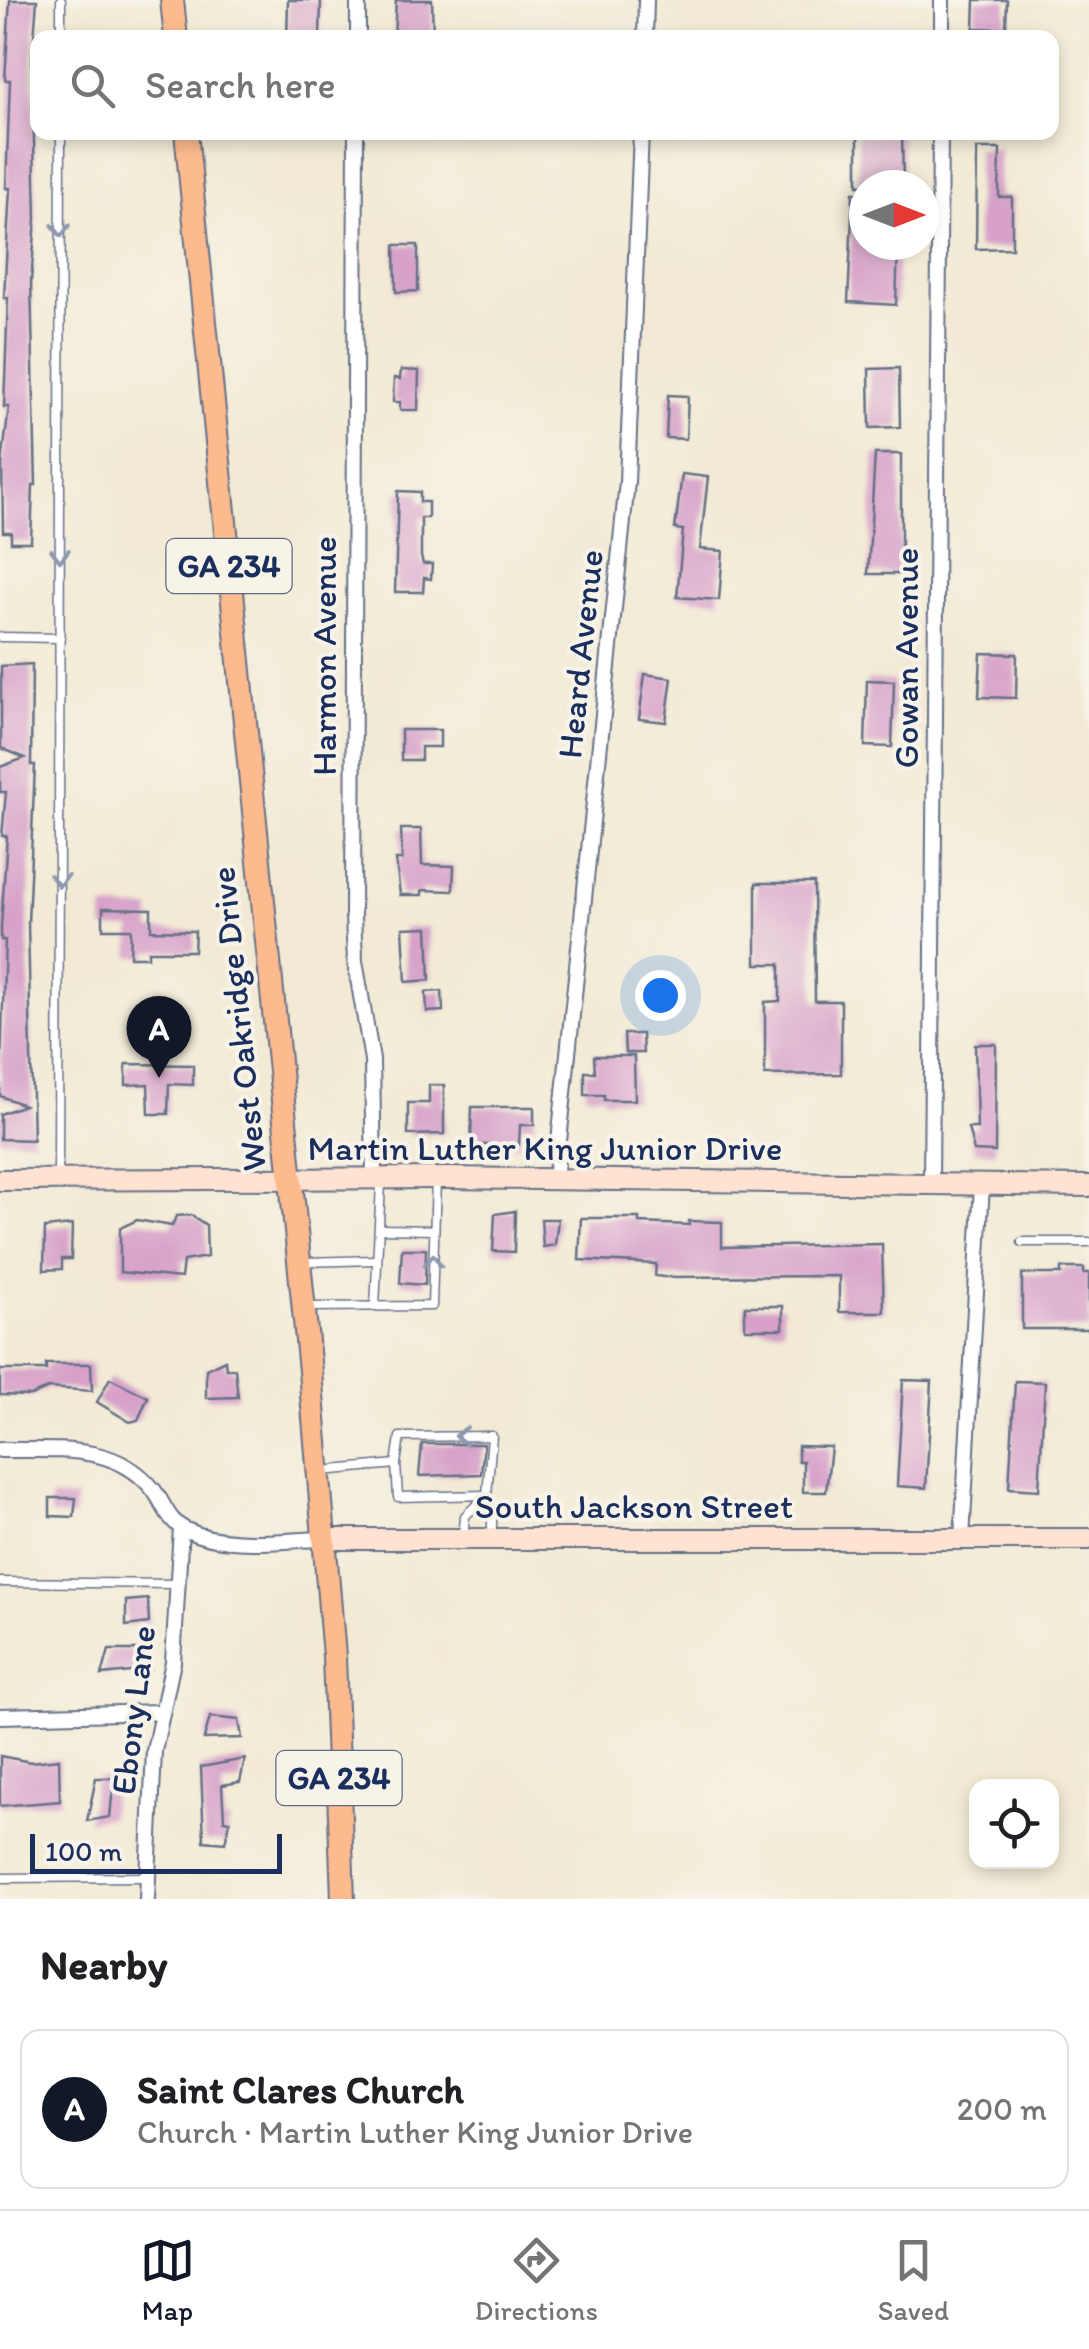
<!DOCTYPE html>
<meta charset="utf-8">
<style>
body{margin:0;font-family:Itim,sans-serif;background:#f6f6f6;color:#202124}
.controls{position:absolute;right:30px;bottom:30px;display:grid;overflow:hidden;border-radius:20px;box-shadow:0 5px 15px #0003}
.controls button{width:90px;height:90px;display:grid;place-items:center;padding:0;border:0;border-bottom:2px solid #e0e0e0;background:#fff;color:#202124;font:50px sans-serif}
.compass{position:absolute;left:849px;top:170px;width:90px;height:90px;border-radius:50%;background:#fff;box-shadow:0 5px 15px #0003;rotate:90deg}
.scale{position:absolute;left:30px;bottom:25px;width:252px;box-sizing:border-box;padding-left:10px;border:5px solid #1b2f5e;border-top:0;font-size:28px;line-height:35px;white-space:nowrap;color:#1b2f5e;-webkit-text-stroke:8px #f7f3e8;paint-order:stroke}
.you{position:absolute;left:660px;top:995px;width:35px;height:35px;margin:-25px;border:8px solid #fff;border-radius:50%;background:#1a73e8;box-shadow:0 0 0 15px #1a73e833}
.badge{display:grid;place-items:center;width:65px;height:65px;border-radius:50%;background:#111827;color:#fff;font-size:32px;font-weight:700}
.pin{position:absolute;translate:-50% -82px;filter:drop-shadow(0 2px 5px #0008)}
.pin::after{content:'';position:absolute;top:52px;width:35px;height:30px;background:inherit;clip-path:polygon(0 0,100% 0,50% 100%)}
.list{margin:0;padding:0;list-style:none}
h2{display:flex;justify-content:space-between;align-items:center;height:130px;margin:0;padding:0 40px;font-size:42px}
h2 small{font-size:32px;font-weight:400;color:#757577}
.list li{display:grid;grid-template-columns:65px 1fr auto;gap:30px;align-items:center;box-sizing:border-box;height:160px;margin:0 20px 20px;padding:0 20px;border:2px solid #e0e0e0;border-radius:20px}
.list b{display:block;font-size:38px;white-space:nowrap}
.list p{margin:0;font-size:32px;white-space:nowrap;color:#757577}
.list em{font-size:32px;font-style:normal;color:#757577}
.icon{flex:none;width:55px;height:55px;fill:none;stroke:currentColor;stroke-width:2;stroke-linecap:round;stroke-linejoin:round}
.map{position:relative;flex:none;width:1089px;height:1899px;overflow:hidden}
.search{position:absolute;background:#fff;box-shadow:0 5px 15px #0003;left:30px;right:30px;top:30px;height:110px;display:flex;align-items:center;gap:25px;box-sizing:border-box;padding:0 35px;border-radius:20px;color:#757577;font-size:38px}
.sheet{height:310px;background:#fff}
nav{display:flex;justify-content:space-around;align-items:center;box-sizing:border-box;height:140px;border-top:2px solid #e0e0e0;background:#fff;font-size:28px;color:#757577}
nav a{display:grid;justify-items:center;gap:5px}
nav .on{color:#111827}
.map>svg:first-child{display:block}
</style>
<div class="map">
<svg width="1089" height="1899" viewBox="0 0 1089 1899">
<rect width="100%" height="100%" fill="#f7f3e8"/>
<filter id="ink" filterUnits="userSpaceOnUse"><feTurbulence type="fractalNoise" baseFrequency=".01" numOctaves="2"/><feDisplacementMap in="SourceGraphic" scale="20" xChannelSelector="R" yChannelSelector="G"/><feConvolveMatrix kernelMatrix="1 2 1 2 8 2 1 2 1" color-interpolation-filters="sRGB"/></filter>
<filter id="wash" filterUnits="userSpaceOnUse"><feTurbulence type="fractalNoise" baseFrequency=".0048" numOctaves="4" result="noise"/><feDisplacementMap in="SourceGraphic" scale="40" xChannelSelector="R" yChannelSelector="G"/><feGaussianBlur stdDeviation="2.25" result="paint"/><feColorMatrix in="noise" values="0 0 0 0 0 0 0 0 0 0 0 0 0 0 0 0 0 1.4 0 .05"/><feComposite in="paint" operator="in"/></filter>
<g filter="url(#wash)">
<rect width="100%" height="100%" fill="#f2ead4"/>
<g id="blocks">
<g fill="#d7a1c9">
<polygon points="10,0 37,0 32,63 36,219 31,281 36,485 33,485 31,542 11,542 11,532 3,532 2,463 9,407 4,407 8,298 4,298 10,188 6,188 10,80 5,80"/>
<polygon points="288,0 321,0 320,38 287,38"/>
<polygon points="396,0 432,0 433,38 394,38"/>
<polygon points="975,0 1007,0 1006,29 974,28"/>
<polygon points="858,132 902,132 903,185 858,185"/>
<polygon points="977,149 1000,149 999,197 1012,197 1012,248 976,249"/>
<polygon points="853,193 864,193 864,245 898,245 896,305 848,302"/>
<polygon points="395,245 418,245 418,291 396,292"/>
<polygon points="899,368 900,427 870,428 869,369"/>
<polygon points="401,370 419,371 418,410 400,410 400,402 393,402 394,378 400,379"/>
<polygon points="668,395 688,396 686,439 666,438"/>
<polygon points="875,454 901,454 901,574 868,574"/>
<polygon points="682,474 708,477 700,549 723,551 719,600 677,597 683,530 675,529"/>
<polygon points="398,491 420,492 420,502 428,502 428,518 421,518 421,556 423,564 432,564 431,579 424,578 423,592 395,592"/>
<polygon points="981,653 1017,654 1016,698 979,697"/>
<polygon points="32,664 31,765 35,765 28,923 33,1140 0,1139 0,1114 24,1105 0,1096 5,940 1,940 1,927 7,836 2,836 6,792 0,792 0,767 25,758 1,748 1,666"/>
<polygon points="645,674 672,678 666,722 639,719"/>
<polygon points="867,680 894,681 892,747 865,746"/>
<polygon points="401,730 440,730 440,747 421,747 421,760 401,760"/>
<polygon points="401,829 421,829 422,865 454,866 453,891 422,890 422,895 400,895 396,860 402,860"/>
<polygon points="756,883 814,883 815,1001 841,1001 841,1074 765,1075 765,1002 780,1001 780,964 756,964"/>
<polygon points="103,908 151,909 151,930 195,931 194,951 148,951 148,957 130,957 131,929 103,929"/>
<polygon points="428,927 430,980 406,982 403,928"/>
<polygon points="442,991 443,1011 427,1012 426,992"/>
<polygon points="624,1034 642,1034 643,1053 625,1053"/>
<polygon points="975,1044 996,1044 995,1152 974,1151 968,1128 977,1128"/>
<polygon points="594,1056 634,1056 635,1100 604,1100 604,1095 585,1095 585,1072 595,1072"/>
<polygon points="126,1064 193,1065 193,1085 169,1084 168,1114 149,1114 148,1084 126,1085"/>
<polygon points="429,1085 444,1085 444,1134 408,1135 408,1103 429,1103"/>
<polygon points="472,1107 534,1107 534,1125 520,1125 519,1145 471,1145"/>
<polygon points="515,1211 514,1252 493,1251 495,1214"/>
<polygon points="191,1215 206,1225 207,1257 183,1261 181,1278 120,1272 120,1228 137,1220 172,1226 176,1216"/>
<polygon points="581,1218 639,1218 639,1223 689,1225 689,1221 722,1222 722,1247 882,1244 884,1312 839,1312 839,1276 664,1277 655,1276 656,1264 579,1260"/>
<polygon points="541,1219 558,1219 555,1245 543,1247"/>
<polygon points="72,1225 71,1259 62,1259 62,1269 44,1270 45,1228"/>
<polygon points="402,1249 426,1249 425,1285 400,1283"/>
<polygon points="1061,1268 1084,1268 1084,1273 1089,1273 1089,1329 1022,1329 1022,1274 1061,1274"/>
<rect x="745" y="1306" width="38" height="23"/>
<polygon points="225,1360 226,1369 235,1369 238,1397 206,1398 206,1369"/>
<polygon points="46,1364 91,1364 92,1391 48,1388 31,1396 0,1395 0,1370 46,1370"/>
<polygon points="110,1378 148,1397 138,1420 130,1422 97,1402"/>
<polygon points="903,1380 932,1381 926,1488 897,1486"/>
<polygon points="1015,1381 1045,1382 1039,1490 1009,1488"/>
<polygon points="422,1444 484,1444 481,1474 419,1476"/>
<polygon points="798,1446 831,1447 826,1492 803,1492 803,1461 798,1461"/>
<polygon points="50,1498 76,1498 74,1517 50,1516"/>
<polygon points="148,1599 149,1623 126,1626 126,1601"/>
<polygon points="109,1650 148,1650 150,1670 102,1675"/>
<polygon points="210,1717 239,1720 242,1738 204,1739"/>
<polygon points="0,1756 31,1762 59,1759 60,1801 0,1806"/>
<polygon points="245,1759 240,1782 222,1785 224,1820 230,1821 225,1843 204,1841 201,1767"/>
<polygon points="96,1778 114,1778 110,1817 87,1821"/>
</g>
</g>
</g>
<g filter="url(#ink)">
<use href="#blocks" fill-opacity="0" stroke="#667087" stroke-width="2.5"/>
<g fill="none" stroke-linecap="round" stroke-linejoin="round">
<defs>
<g id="lane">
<polyline points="61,38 61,0"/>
<polyline points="0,637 60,638"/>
<polyline points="58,1178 61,132"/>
<polyline points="381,1229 434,1230"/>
<polyline points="1022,1242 1089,1242"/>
<polyline points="305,1262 375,1260"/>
<polyline points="308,1307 432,1306 436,1179"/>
<polyline points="375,1307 381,1183"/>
<polyline points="396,1464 400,1437 492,1436 487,1495 465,1516 463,1539"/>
<polyline points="322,1471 396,1464 398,1497 487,1495"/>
<polyline points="482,1504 492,1517 492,1536"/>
<polyline points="0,1582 175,1584"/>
<polyline points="0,1878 148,1877"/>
</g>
<g id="street">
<polyline points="358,38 358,0"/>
<polyline points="645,38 646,0"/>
<polyline points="942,38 942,0"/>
<polyline points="356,132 353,916 355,961 372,1060 374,1178"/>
<polyline points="555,1180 627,482 641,132"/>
<polyline points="931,1184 940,132"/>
<path d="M0,1450c53,1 114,-8 152,38 12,14 15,33 34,42 41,19 93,10 137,9"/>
<polyline points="962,1539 982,1185"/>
<polyline points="0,1716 162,1712"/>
<polyline points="147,1899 154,1751 173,1662 181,1528"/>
</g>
<g id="secondary">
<polyline points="0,1180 447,1178 1089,1186"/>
<polyline points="323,1539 1089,1539"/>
</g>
<g id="primary">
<polyline points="172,0 176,38"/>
<polyline points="186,132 310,1371 334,1656 343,1899"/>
</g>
</defs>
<use href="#lane" stroke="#667087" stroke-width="11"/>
<use href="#street" stroke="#667087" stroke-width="18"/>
<use href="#secondary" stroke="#667087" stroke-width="24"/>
<use href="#primary" stroke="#667087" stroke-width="26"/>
<use href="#lane" stroke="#fff" stroke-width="8"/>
<use href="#street" stroke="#fff" stroke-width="14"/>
<use href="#secondary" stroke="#fee3d2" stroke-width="20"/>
<use href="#primary" stroke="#fcba8e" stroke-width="22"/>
</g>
<defs><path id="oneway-chevron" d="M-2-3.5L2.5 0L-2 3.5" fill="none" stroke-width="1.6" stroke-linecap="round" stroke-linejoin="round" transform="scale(2.5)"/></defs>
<g stroke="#8d97ae">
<use href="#oneway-chevron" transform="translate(61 230) rotate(90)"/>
<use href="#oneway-chevron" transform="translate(60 555) rotate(90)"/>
<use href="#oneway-chevron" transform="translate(59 880) rotate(90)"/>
<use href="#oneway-chevron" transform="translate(433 1261) rotate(-88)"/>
<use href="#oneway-chevron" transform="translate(462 1436) rotate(180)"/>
</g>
</g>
<g text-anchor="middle" stroke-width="8" stroke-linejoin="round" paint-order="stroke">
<g fill="#f7f3e8" stroke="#5d6a87" stroke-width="2.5">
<rect x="166.5" y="539" width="125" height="54" rx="8"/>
<rect x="276.5" y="1751" width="125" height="54" rx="8"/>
</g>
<g font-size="32" font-weight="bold" fill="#1b2f5e">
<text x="229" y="577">GA 234</text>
<text x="339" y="1789">GA 234</text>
</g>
<g font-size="35" fill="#1b2f5e" stroke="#f7f3e8">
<text transform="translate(580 654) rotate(-84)" y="12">Heard Avenue</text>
<text transform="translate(324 656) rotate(-90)" y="12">Harmon Avenue</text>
<text transform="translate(906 658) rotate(-90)" y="12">Gowan Avenue</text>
<text transform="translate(238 1019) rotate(-96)" y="12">West Oakridge Drive</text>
<text x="545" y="1160">Martin Luther King Junior Drive</text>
<text x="634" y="1518">South Jackson Street</text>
<text transform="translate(133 1710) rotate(-83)" y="12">Ebony Lane</text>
</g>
</g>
</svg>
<div class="controls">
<button><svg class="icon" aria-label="locate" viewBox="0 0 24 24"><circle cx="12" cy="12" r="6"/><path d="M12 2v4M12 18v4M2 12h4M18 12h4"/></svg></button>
</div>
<svg class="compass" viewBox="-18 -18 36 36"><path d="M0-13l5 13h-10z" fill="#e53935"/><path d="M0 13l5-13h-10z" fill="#757577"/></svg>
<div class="scale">100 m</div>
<div class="you"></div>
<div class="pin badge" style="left:159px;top:1078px">A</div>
<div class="search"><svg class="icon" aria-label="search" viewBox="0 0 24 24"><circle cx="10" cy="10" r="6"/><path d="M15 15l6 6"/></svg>Search here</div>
</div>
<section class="sheet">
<h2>Nearby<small></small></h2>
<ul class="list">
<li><span class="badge">A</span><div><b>Saint Clares Church</b><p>Church · Martin Luther King Junior Drive</p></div><em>200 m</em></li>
</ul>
</section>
<nav>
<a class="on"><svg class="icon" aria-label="map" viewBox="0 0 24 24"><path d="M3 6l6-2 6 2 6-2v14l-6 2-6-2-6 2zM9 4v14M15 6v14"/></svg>Map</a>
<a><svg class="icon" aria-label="directions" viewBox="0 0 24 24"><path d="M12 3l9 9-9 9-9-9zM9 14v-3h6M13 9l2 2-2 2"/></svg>Directions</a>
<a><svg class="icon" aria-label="saved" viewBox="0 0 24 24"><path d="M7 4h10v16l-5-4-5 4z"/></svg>Saved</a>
</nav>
